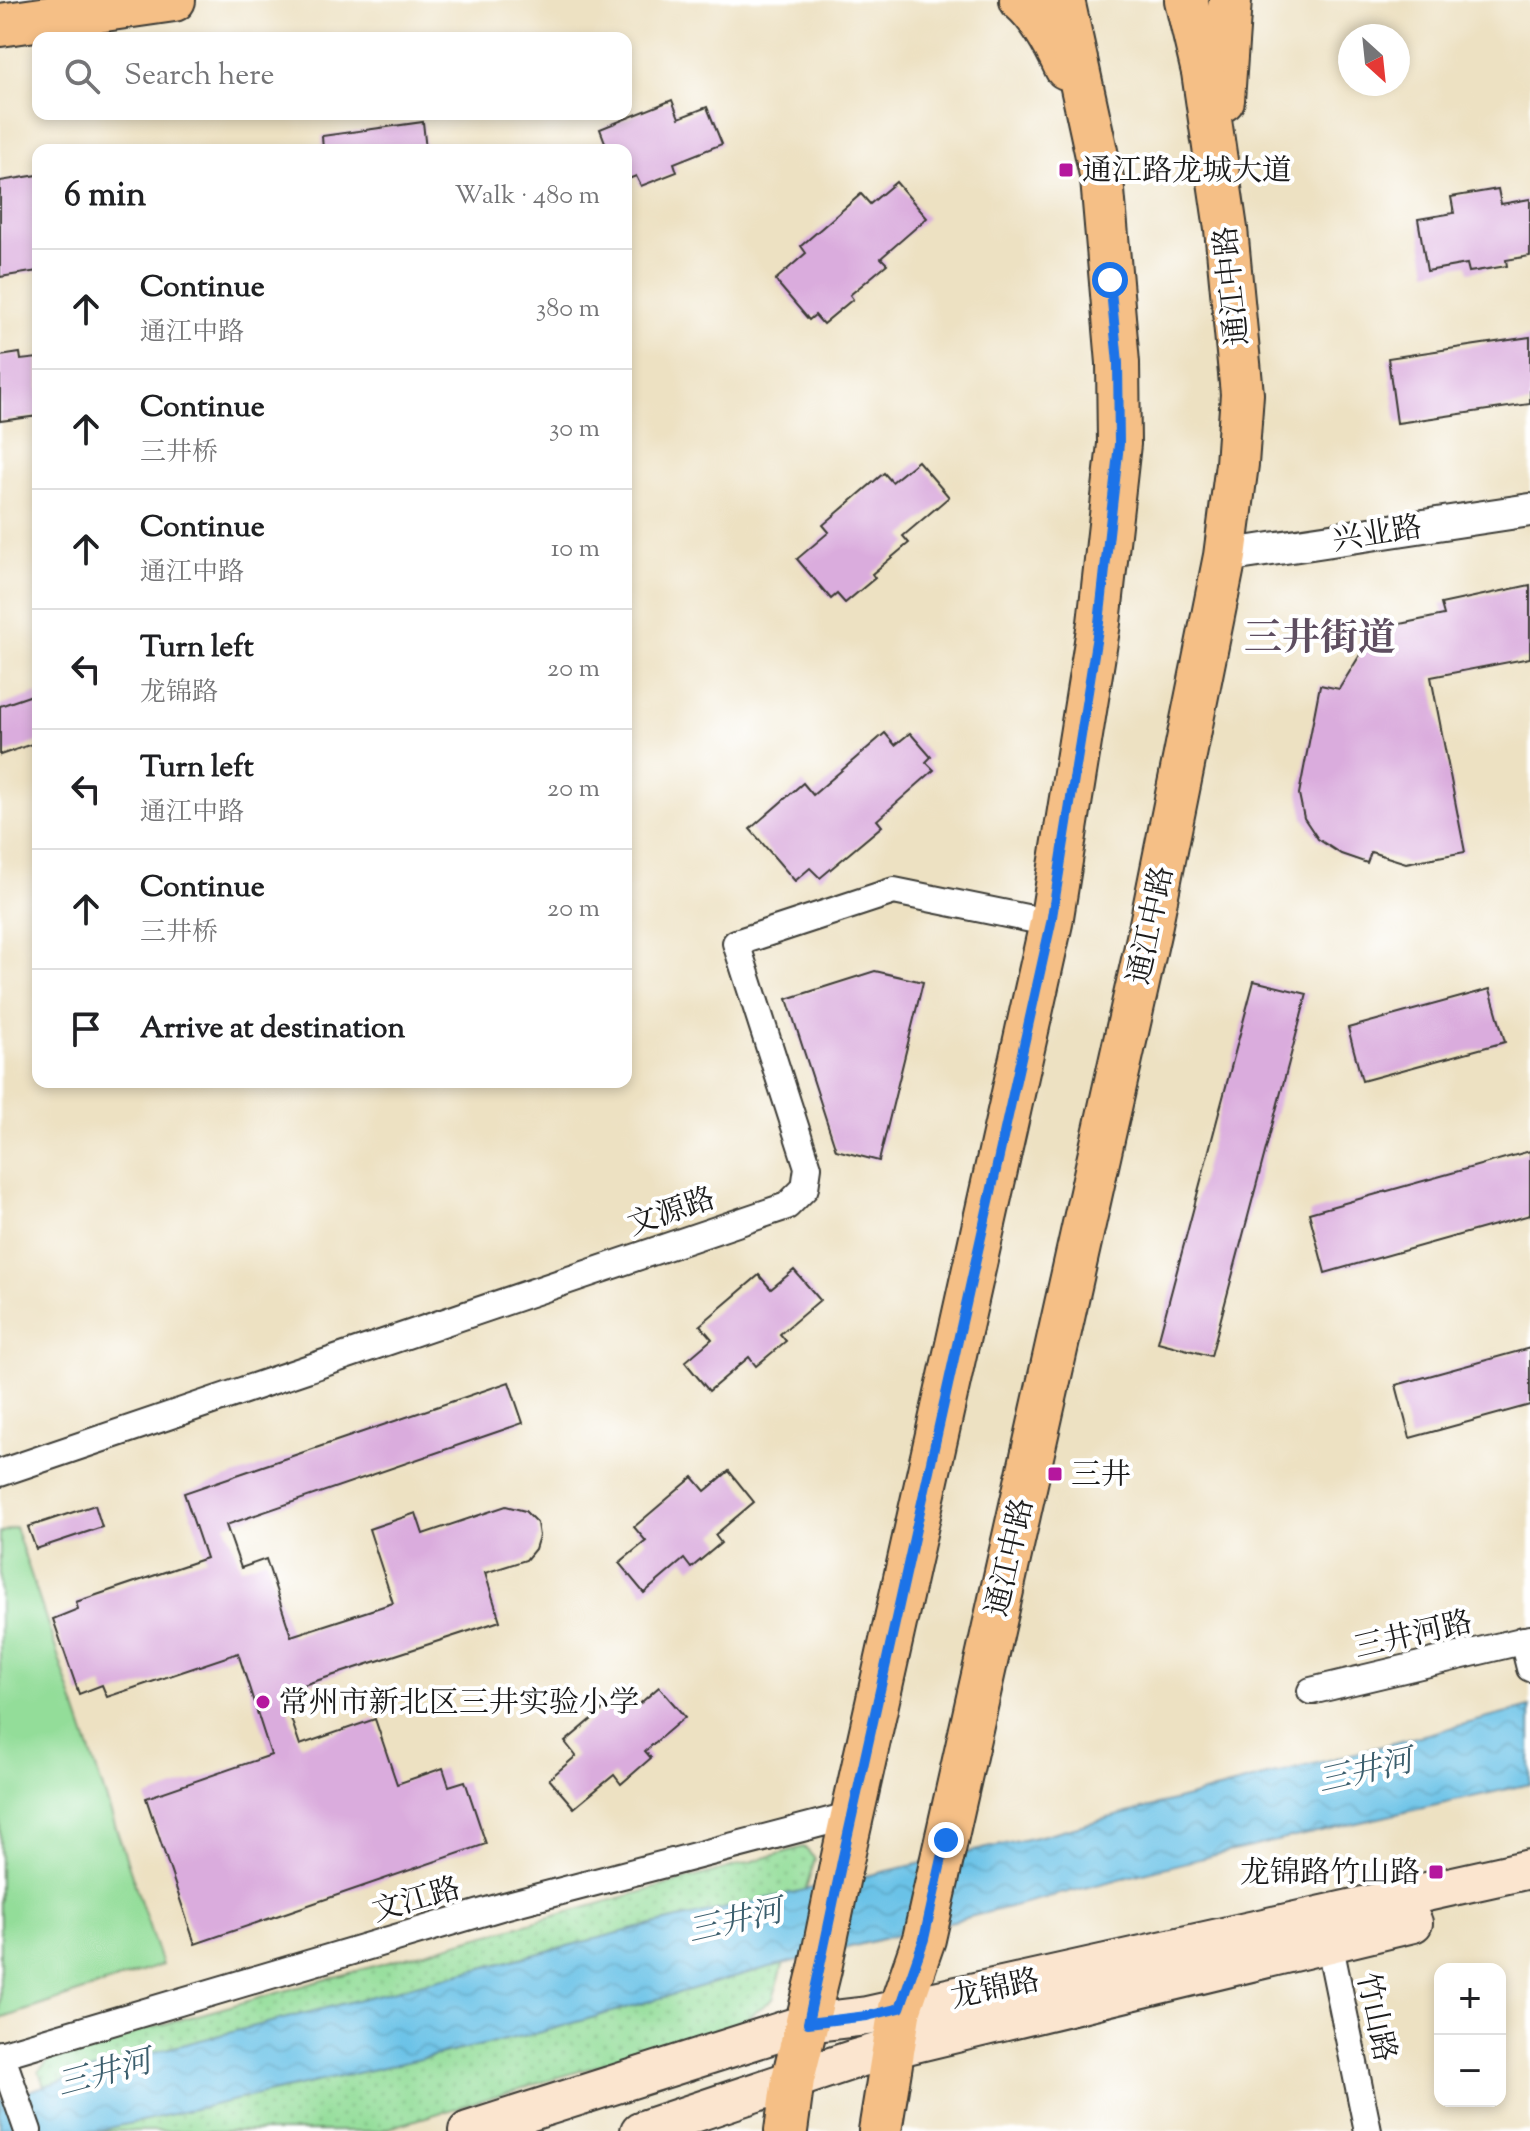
<!DOCTYPE html>
<meta charset="utf-8">
<style>
body{margin:0;font-family:"Sorts Mill Goudy","Noto Serif SC",serif;background:#f2f2f2;color:#202124}
.controls{position:absolute;right:24px;bottom:24px;display:grid;overflow:hidden;border-radius:16px;box-shadow:0 4px 12px #0003}
.controls button{width:72px;height:72px;display:grid;place-items:center;padding:0;border:0;border-bottom:2px solid #e0e0e0;background:#fff;color:#202124;font:40px sans-serif}
.compass{position:absolute;left:1338px;top:24px;width:72px;height:72px;border-radius:50%;background:#fff;box-shadow:0 4px 12px #0003;rotate:153deg}
.stop{position:absolute;width:24px;height:24px;margin:-18px;border:6px solid #1a73e8;border-radius:50%;background:#fff}
.stop.end{background:#1a73e8;border-color:#fff;box-shadow:0 2px 8px #0008}
.list{margin:0;padding:0;list-style:none}
h2{display:flex;justify-content:space-between;align-items:center;height:104px;margin:0;padding:0 32px;font-size:34px}
h2 small{font-size:26px;font-weight:400;color:#757577}
.list li{display:grid;grid-template-columns:52px 1fr auto;gap:24px;align-items:center;box-sizing:border-box;height:120px;padding:0 32px;border-top:2px solid #e0e0e0}
.list b{display:block;font-size:30px;white-space:nowrap}
.list p{margin:0;font-size:26px;white-space:nowrap;color:#757577}
.list em{font-size:26px;font-style:normal;color:#757577}
.icon{flex:none;width:44px;height:44px;fill:none;stroke:currentColor;stroke-width:2;stroke-linecap:round;stroke-linejoin:round}
.map{position:relative;flex:none;width:1530px;height:2131px;overflow:hidden}
.search{position:absolute;background:#fff;box-shadow:0 4px 12px #0003;left:32px;top:32px;width:600px;height:88px;display:flex;align-items:center;gap:20px;box-sizing:border-box;padding:0 28px;border-radius:16px;color:#757577;font-size:30px}
.panel{position:absolute;background:#fff;box-shadow:0 4px 12px #0003;left:32px;top:144px;width:600px;height:944px;border-radius:16px}
.map>svg:first-child{display:block}
</style>
<div class="map">
<svg width="1530" height="2131" viewBox="0 0 1530 2131">
<defs>
<pattern id="park-dots" width="8" height="8" patternUnits="userSpaceOnUse" patternTransform="scale(2)"><rect width="8" height="8" fill="#93dd99"/><path d="M2 2h.1M6 6h.1" fill="none" stroke="#7ebd83" stroke-width="1.8" stroke-linecap="round"/></pattern>
<pattern id="water-waves" width="16" height="10" patternUnits="userSpaceOnUse" patternTransform="scale(2)"><rect width="16" height="10" fill="#6ac2e7"/><path d="M0 5q4-4 8 0t8 0" fill="none" stroke="#5ba6c6"/></pattern>
</defs>
<rect width="100%" height="100%" fill="#fff"/>
<filter id="ink" filterUnits="userSpaceOnUse"><feTurbulence type="fractalNoise" baseFrequency=".0125" numOctaves="2"/><feDisplacementMap in="SourceGraphic" scale="16" xChannelSelector="R" yChannelSelector="G"/><feConvolveMatrix kernelMatrix="1 2 1 2 8 2 1 2 1" color-interpolation-filters="sRGB"/></filter>
<filter id="wash" filterUnits="userSpaceOnUse"><feTurbulence type="fractalNoise" baseFrequency=".006" numOctaves="4" result="noise"/><feDisplacementMap in="SourceGraphic" scale="32" xChannelSelector="R" yChannelSelector="G"/><feGaussianBlur stdDeviation="1.8" result="paint"/><feColorMatrix in="noise" values="0 0 0 0 0 0 0 0 0 0 0 0 0 0 0 0 0 1.4 0 .05"/><feComposite in="paint" operator="in"/></filter>
<g filter="url(#wash)">
<rect width="100%" height="100%" fill="#ede1c2"/>
<polygon fill="url(#park-dots)" stroke="#587c5a" stroke-width="2" points="804,1847 815,1859 773,1999 740,2023 379,2131 59,2131 39,2071 53,2055"/>
<polygon fill="#93dd99" stroke="#587c5a" stroke-width="2" points="15,1527 162,1965 0,2019 0,1533"/>
<polygon fill="url(#water-waves)" stroke="#436f82" stroke-width="2" points="1530,1707 1530,1784 1215,1855 755,1971 546,2031 96,2131 0,2131 0,2100 142,2055 630,1930 1040,1836"/>
<g id="blocks">
<g fill="#daacdd">
<polygon points="672,100 679,118 707,107 722,144 674,163 677,172 641,186 636,176 626,180 626,150 608,150 600,129"/>
<polygon points="423,122 426,150 323,150 322,136"/>
<polygon points="38,175 38,271 0,277 0,181"/>
<polygon points="896,182 927,218 881,258 887,264 850,295 853,299 823,324 815,315 809,320 775,280 806,253 801,246 861,194 870,204"/>
<polygon points="1498,189 1501,204 1530,199 1530,256 1506,260 1507,266 1469,272 1467,264 1427,271 1418,219 1454,213 1451,197"/>
<polygon points="1530,337 1530,404 1397,423 1388,358"/>
<polygon points="20,353 21,360 38,358 38,416 0,421 0,356"/>
<polygon points="918,461 949,497 903,536 909,543 872,574 875,578 845,603 837,594 831,599 797,559 829,532 823,525 884,473 892,482"/>
<polygon points="1530,585 1530,658 1431,677 1465,852 1406,863 1371,852 1367,863 1341,854 1318,839 1304,818 1299,794 1320,685 1339,689 1360,655 1395,625 1444,615 1441,604"/>
<polygon points="38,693 38,742 0,755 0,706"/>
<polygon points="885,733 895,745 910,733 931,757 926,762 934,770 877,820 882,826 820,878 810,868 795,881 750,829 803,783 813,795"/>
<polygon points="875,971 923,982 879,1161 836,1150 787,999"/>
<polygon points="1254,981 1307,994 1211,1356 1158,1342"/>
<polygon points="1490,989 1505,1042 1362,1081 1348,1028"/>
<polygon points="1530,1151 1530,1215 1325,1273 1309,1213"/>
<polygon points="794,1270 820,1300 780,1334 786,1341 756,1366 749,1357 709,1391 685,1362 712,1339 700,1325 759,1275 771,1289"/>
<polygon points="1530,1348 1530,1405 1410,1438 1396,1385"/>
<polygon points="509,1382 523,1423 226,1525 241,1568 266,1559 291,1636 393,1603 369,1529 416,1513 423,1534 506,1506 525,1511 537,1523 539,1536 535,1549 526,1560 485,1573 500,1621 282,1692 300,1745 375,1719 397,1784 443,1768 449,1786 465,1781 486,1844 195,1944 146,1798 271,1755 238,1653 107,1697 102,1685 79,1694 53,1619 78,1609 76,1602 206,1558 184,1493"/>
<polygon points="729,1471 754,1502 715,1535 721,1543 691,1568 684,1559 644,1593 619,1563 646,1541 634,1527 693,1477 705,1491"/>
<polygon points="95,1505 102,1527 36,1549 28,1527"/>
<polygon points="659,1687 685,1717 645,1751 651,1758 621,1784 614,1775 574,1808 549,1779 576,1756 565,1742 624,1692 636,1707"/>
</g>
</g>
</g>
<g filter="url(#ink)">
<use href="#blocks" fill-opacity="0" stroke="#3b3a35" stroke-width="2"/>
<g fill="none" stroke-linecap="round" stroke-linejoin="round">
<defs>
<g id="minor">
<polyline points="0,1473 787,1206 805,1188 808,1167 736,943 894,891 1051,923"/>
<polyline points="1523,1640 1530,1668"/>
<polyline points="1311,1691 1530,1639"/>
<polyline points="1326,1927 1368,2131"/>
<polyline points="1,2054 28,2131"/>
<polyline points="0,2055 504,1906 852,1815"/>
</g>
<polyline id="tertiary" points="1225,556 1530,510"/>
<g id="secondary">
<polyline points="468,2131 808,2023 867,2016 1530,1869"/>
<polyline points="640,2131 855,2059 894,2048 1413,1923"/>
</g>
<g id="primary">
<path d="M1021,0c20,17 34,44 45,68"/>
<polyline points="0,25 174,0"/>
<polyline points="1223,100 1230,0"/>
<polyline points="786,2131 793,2079 820,1969 842,1861 1051,923 1099,623 1119,444 1118,363 1102,179 1063,0"/>
<polyline points="880,2131 900,2008 924,1939 1150,929 1225,556 1237,464 1242,394 1226,229 1203,72 1186,0"/>
</g>
</defs>
<use href="#minor" stroke="#3b3a35" stroke-width="30"/>
<use href="#tertiary" stroke="#3b3a35" stroke-width="36"/>
<use href="#secondary" stroke="#3b3a35" stroke-width="42"/>
<use href="#primary" stroke="#3b3a35" stroke-width="46"/>
<use href="#minor" stroke="#fff" stroke-width="26"/>
<use href="#tertiary" stroke="#fff" stroke-width="32"/>
<use href="#secondary" stroke="#fbe5cf" stroke-width="38"/>
<use href="#primary" stroke="#f5bf86" stroke-width="42"/>
</g>
</g>
<g fill="none" stroke-linecap="round" stroke-linejoin="round" filter="url(#ink)">
<polyline stroke="#1a73e8" stroke-width="10" points="946,1840 924,1939 900,2008 867,2016 808,2023 842,1861 1051,923 1099,623 1119,444 1118,363 1110,280"/>
</g>
<g fill="#b5179e" stroke="#fff" stroke-width="3">
<rect x="1058" y="162" width="16" height="16" rx="4"/>
<rect x="1047" y="1466" width="16" height="16" rx="4"/>
<circle cx="263" cy="1702" r="8"/>
<rect x="1428" y="1864" width="16" height="16" rx="4"/>
</g>
<g text-anchor="middle" stroke-width="8" stroke-linejoin="round" paint-order="stroke">
<g font-size="30" fill="#1c1c1c" stroke="#fff" text-anchor="start">
<text x="1082" y="180">通江路龙城大道</text>
<text x="1071" y="1484">三井</text>
<text x="279" y="1712">常州市新北区三井实验小学</text>
<text x="1420" y="1882" text-anchor="end">龙锦路竹山路</text>
</g>
<g font-size="30" fill="#1c1c1c" stroke="#fff">
<text transform="translate(1231 286) rotate(-96)" y="10">通江中路</text>
<text transform="translate(1377 533) rotate(-9)" y="10">兴业路</text>
<text transform="translate(1150 925) rotate(-78)" y="10">通江中路</text>
<text transform="translate(671 1211) rotate(-19)" y="10">文源路</text>
<text transform="translate(1009 1557) rotate(-77)" y="10">通江中路</text>
<text transform="translate(1413 1634) rotate(-13)" y="10">三井河路</text>
<text transform="translate(416 1899) rotate(-16)" y="10">文江路</text>
<text transform="translate(995 1988) rotate(-12)" y="10">龙锦路</text>
<text transform="translate(1377 2017) rotate(78)" y="10">竹山路</text>
</g>
<g font-size="32" font-style="italic" fill="#3b5e6d" stroke="#fff">
<text transform="translate(1365 1770) rotate(-13)" y="11">三井河</text>
<text transform="translate(735 1920) rotate(-13)" y="11">三井河</text>
<text transform="translate(104 2072) rotate(-15)" y="11">三井河</text>
</g>
<g font-size="38" font-weight="bold" fill="#5e4e60" stroke="#fff">
<text x="1320" y="650">三井街道</text>
</g>
</g>
</svg>
<div class="controls">
<button>+</button>
<button>−</button>
</div>
<svg class="compass" viewBox="-18 -18 36 36"><path d="M0-13l5 13h-10z" fill="#e53935"/><path d="M0 13l5-13h-10z" fill="#757577"/></svg>
<div class="stop" style="left:1110px;top:280px"></div>
<div class="stop end" style="left:946px;top:1840px"></div>
<div class="search"><svg class="icon" aria-label="search" viewBox="0 0 24 24"><circle cx="10" cy="10" r="6"/><path d="M15 15l6 6"/></svg>Search here</div>
<section class="panel">
<h2>6 min<small>Walk · 480 m</small></h2>
<ul class="list">
<li><svg class="icon" aria-label="ahead" viewBox="0 0 24 24"><path d="M12 20V5M6 11l6-6 6 6"/></svg><div><b>Continue</b><p>通江中路</p></div><em>380 m</em></li>
<li><svg class="icon" aria-label="ahead" viewBox="0 0 24 24"><path d="M12 20V5M6 11l6-6 6 6"/></svg><div><b>Continue</b><p>三井桥</p></div><em>30 m</em></li>
<li><svg class="icon" aria-label="ahead" viewBox="0 0 24 24"><path d="M12 20V5M6 11l6-6 6 6"/></svg><div><b>Continue</b><p>通江中路</p></div><em>10 m</em></li>
<li><svg class="icon" aria-label="left" viewBox="0 0 24 24"><path d="M17 20v-9H6M10 6l-5 5 5 5"/></svg><div><b>Turn left</b><p>龙锦路</p></div><em>20 m</em></li>
<li><svg class="icon" aria-label="left" viewBox="0 0 24 24"><path d="M17 20v-9H6M10 6l-5 5 5 5"/></svg><div><b>Turn left</b><p>通江中路</p></div><em>20 m</em></li>
<li><svg class="icon" aria-label="ahead" viewBox="0 0 24 24"><path d="M12 20V5M6 11l6-6 6 6"/></svg><div><b>Continue</b><p>三井桥</p></div><em>20 m</em></li>
<li><svg class="icon" aria-label="arrive" viewBox="0 0 24 24"><path d="M6 21V4h12l-3 4 3 4H6"/></svg><div><b>Arrive at destination</b></div></li>
</ul>
</section>
</div>
